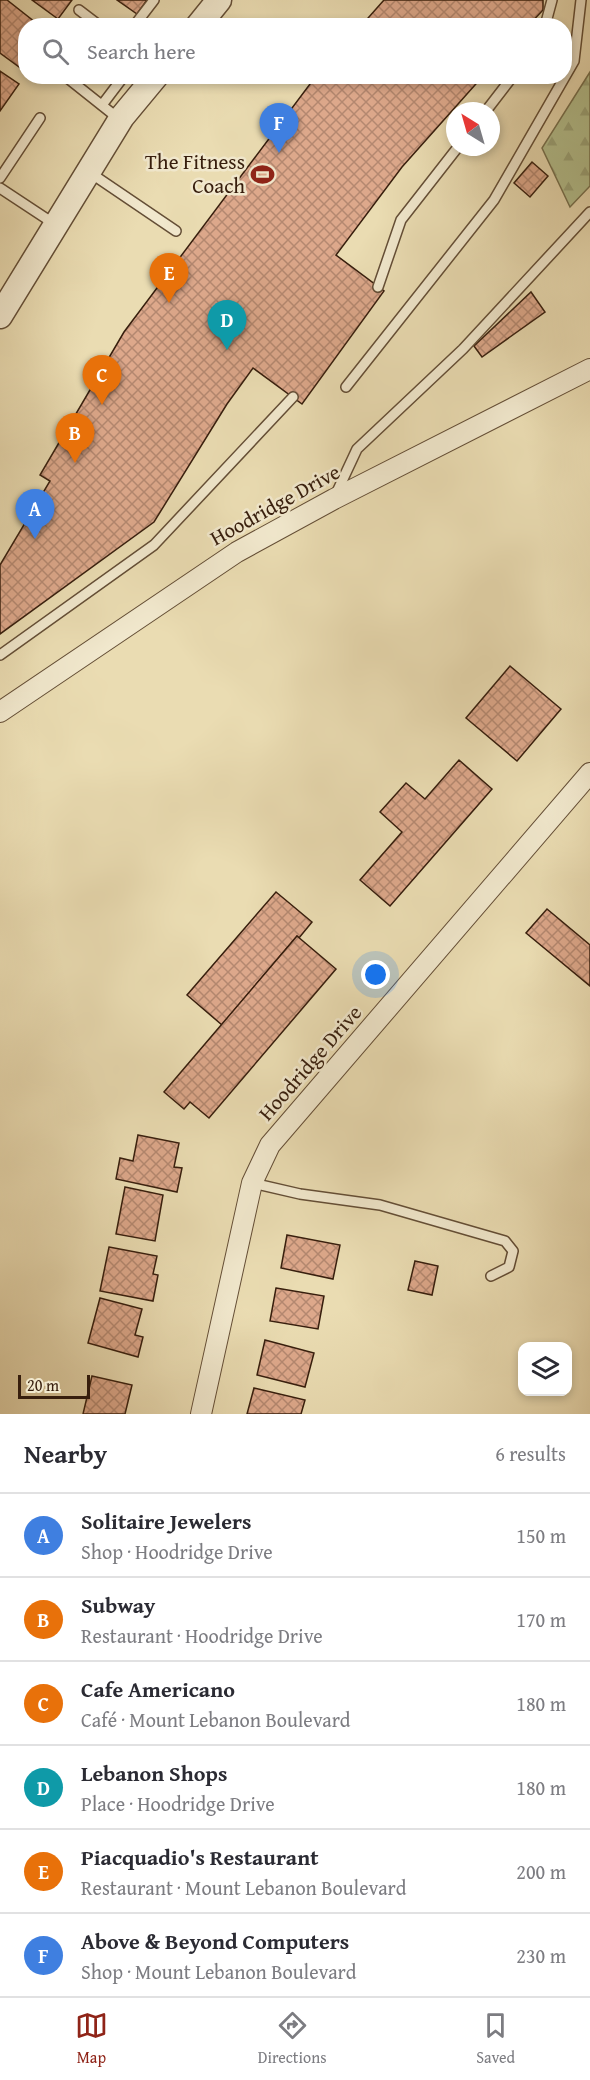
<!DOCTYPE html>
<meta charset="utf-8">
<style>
body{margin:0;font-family:"Gentium Book Plus",serif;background:#f7f7f7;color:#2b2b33}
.controls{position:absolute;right:18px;bottom:18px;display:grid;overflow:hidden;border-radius:12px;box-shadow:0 3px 9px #0003}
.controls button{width:54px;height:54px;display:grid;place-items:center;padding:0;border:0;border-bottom:2px solid #e1e1e2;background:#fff;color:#2b2b33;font:30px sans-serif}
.compass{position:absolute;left:446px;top:102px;width:54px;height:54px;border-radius:50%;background:#fff;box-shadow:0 3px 9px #0003;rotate:323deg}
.scale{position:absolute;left:18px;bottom:15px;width:72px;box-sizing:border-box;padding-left:6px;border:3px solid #371e0d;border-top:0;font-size:16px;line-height:21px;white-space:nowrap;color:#371e0d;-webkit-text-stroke:4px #f1e8cd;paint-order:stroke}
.you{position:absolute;left:376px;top:975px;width:21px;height:21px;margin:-15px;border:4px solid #fff;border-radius:50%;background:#1a73e8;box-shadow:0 0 0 9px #1a73e833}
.badge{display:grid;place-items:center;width:39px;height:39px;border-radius:50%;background:#8f2418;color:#fff;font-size:20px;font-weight:700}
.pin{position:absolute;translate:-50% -50px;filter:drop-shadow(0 2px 3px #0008)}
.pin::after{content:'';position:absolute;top:32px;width:21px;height:18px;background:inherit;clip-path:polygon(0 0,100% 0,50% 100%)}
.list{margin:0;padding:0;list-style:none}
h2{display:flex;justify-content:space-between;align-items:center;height:78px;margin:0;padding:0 24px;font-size:26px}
h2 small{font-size:20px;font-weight:400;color:#7c7c81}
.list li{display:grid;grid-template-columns:39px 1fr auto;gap:18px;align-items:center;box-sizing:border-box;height:84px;padding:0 24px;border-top:2px solid #e1e1e2}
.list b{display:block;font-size:22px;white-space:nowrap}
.list p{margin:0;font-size:20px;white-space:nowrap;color:#7c7c81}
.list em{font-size:20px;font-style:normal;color:#7c7c81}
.icon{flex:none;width:33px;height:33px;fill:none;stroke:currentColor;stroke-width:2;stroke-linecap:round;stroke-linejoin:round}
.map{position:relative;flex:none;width:590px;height:1414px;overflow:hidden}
.search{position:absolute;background:#fff;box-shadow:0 3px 9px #0003;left:18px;right:18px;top:18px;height:66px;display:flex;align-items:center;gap:15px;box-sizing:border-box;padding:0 21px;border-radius:24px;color:#7c7c81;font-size:22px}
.sheet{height:582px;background:#fff}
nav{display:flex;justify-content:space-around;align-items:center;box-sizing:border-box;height:84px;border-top:2px solid #e1e1e2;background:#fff;font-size:16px;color:#7c7c81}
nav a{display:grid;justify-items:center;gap:3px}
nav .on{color:#8f2418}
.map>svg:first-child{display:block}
</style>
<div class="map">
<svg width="590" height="1414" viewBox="0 0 590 1414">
<defs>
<pattern id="forest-firs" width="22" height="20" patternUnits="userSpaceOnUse" patternTransform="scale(1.5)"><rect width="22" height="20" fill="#b4c18f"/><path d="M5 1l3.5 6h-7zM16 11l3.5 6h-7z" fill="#9ba57a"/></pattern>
<pattern id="building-cross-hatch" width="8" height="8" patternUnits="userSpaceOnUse" patternTransform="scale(1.5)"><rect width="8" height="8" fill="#dda88b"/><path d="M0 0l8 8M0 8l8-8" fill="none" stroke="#b48870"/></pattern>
</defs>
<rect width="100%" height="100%" fill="#eadcb2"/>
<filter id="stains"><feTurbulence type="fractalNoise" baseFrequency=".00333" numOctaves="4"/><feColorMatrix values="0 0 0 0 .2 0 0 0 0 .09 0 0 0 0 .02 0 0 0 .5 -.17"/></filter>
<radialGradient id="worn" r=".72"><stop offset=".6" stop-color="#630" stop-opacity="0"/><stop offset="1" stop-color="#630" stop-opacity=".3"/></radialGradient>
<polygon fill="url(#forest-firs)" stroke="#76704e" stroke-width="1.5" points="590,72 590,186 570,207 542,148"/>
<g fill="url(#building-cross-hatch)" stroke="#371e0d" stroke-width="1.5">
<polygon points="0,0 7,0 40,26 26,26 26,72 0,53"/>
<polygon points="32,0 72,0 58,19"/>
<polygon points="117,0 147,0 137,14"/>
<polygon points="384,0 543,0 543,10 528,26 361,26"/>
<polygon points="0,71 19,84 0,111"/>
<polygon points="316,76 483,76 402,167 336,255 384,291 302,404 253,368 227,404 154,522 0,634 0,565 50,481 40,475 124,332"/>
<polygon points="532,162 548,176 530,197 514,183"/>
<polygon points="531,292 545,312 482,357 474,346"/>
<polygon points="510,666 561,709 517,761 466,718"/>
<polygon points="459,760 492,789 390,906 360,880 402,832 380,812 406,783 425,799"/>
<polygon points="276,892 312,922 299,938 297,936 222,1025 187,995"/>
<polygon points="547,909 590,945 590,986 526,933"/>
<polygon points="297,936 336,969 209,1118 190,1102 184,1109 164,1092"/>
<polygon points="138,1135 179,1143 174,1167 182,1168 177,1192 116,1179 120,1158 133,1161"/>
<polygon points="125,1187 163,1195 155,1241 116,1234"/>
<polygon points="287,1235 340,1245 333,1279 281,1268"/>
<polygon points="109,1247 157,1256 153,1274 158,1275 153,1301 100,1291"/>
<polygon points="415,1261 438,1266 432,1295 408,1290"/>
<polygon points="276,1288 324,1296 318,1329 270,1321"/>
<polygon points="100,1298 142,1309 135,1335 143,1337 138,1357 88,1343"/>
<polygon points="265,1340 314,1353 305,1387 257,1375"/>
<polygon points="92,1376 132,1385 125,1414 83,1414"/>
<polygon points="254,1388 305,1400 301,1414 247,1414"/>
</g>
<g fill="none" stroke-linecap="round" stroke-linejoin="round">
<defs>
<g id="service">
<polyline points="79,10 100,26"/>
<polyline points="134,26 154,0"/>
<polyline points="545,26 552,0"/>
<polyline points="65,76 119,119"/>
<polyline points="102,105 124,76"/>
<polyline points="486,111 513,76"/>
<polyline points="89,172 176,231"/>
<polyline points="0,178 40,118"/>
<polyline points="0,188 56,225"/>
<polyline points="378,287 401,220 458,147"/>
<polyline points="346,387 494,200 574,61 581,0"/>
<polyline points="336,494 357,449 463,349 590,212"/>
<polyline points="0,655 154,545 293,397"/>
<polyline points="252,1183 300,1194 380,1205 505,1241 513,1251 509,1267 491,1276"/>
</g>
<g id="minor">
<polyline points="0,712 237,552 334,499 590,369"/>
<polyline points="201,1414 252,1183 270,1145 590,773"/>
</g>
<g id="tertiary">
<polyline points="198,26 219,0"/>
<polyline points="0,316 122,117 156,76"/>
</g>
</defs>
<use href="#service" stroke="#644e36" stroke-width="12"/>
<use href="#minor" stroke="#644e36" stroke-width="22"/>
<use href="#tertiary" stroke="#644e36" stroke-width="27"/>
<use href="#service" stroke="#f1e8cd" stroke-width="9"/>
<use href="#minor" stroke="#f1e8cd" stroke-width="20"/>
<use href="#tertiary" stroke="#f1e8cd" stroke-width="24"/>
</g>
<defs>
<symbol id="stadium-bare" viewBox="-9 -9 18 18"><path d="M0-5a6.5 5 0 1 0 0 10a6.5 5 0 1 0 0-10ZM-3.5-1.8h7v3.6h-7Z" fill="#8f2418" stroke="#f1e8cd" stroke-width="2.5" paint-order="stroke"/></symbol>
</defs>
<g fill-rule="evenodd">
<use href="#stadium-bare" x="246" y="158" width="33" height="33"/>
</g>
<g text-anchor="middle" stroke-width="5" stroke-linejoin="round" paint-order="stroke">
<g font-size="21" fill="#371e0d" stroke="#f1e8cd" text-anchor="end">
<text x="245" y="169">The Fitness<tspan x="245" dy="24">Coach</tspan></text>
</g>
<g font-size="21" fill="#371e0d" stroke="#f1e8cd">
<text transform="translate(275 505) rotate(-29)" y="7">Hoodridge Drive</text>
<text transform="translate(310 1063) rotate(-49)" y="7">Hoodridge Drive</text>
</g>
</g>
<rect width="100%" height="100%" filter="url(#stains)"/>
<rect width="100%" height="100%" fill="url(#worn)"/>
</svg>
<div class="controls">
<button><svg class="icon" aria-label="layers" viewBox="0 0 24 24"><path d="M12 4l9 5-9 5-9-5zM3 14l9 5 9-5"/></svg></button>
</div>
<svg class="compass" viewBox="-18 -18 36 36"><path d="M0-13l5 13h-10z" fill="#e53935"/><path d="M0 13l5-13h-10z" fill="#7c7c81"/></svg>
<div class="scale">20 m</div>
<div class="you"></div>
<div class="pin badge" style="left:35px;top:539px;background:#3f7fe0">A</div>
<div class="pin badge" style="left:75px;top:463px;background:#e8710a">B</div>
<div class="pin badge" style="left:102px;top:405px;background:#e8710a">C</div>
<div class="pin badge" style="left:227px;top:350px;background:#0f9aa8">D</div>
<div class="pin badge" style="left:169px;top:303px;background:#e8710a">E</div>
<div class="pin badge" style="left:279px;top:153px;background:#3f7fe0">F</div>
<div class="search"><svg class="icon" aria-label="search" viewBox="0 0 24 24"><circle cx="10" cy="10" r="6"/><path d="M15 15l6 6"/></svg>Search here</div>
</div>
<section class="sheet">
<h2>Nearby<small>6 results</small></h2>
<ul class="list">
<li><span class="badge" style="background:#3f7fe0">A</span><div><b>Solitaire Jewelers</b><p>Shop · Hoodridge Drive</p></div><em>150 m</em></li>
<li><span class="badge" style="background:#e8710a">B</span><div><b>Subway</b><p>Restaurant · Hoodridge Drive</p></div><em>170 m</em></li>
<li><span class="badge" style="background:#e8710a">C</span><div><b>Cafe Americano</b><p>Café · Mount Lebanon Boulevard</p></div><em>180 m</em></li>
<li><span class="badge" style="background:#0f9aa8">D</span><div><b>Lebanon Shops</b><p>Place · Hoodridge Drive</p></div><em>180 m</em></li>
<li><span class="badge" style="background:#e8710a">E</span><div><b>Piacquadio's Restaurant</b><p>Restaurant · Mount Lebanon Boulevard</p></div><em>200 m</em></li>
<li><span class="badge" style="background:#3f7fe0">F</span><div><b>Above &amp; Beyond Computers</b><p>Shop · Mount Lebanon Boulevard</p></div><em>230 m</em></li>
</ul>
</section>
<nav>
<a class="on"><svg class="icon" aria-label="map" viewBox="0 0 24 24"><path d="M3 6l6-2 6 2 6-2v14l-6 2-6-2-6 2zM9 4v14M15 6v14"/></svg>Map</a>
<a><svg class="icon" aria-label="directions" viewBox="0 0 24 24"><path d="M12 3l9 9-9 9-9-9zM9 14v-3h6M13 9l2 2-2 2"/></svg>Directions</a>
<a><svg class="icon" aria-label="saved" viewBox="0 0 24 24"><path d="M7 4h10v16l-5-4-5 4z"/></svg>Saved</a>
</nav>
